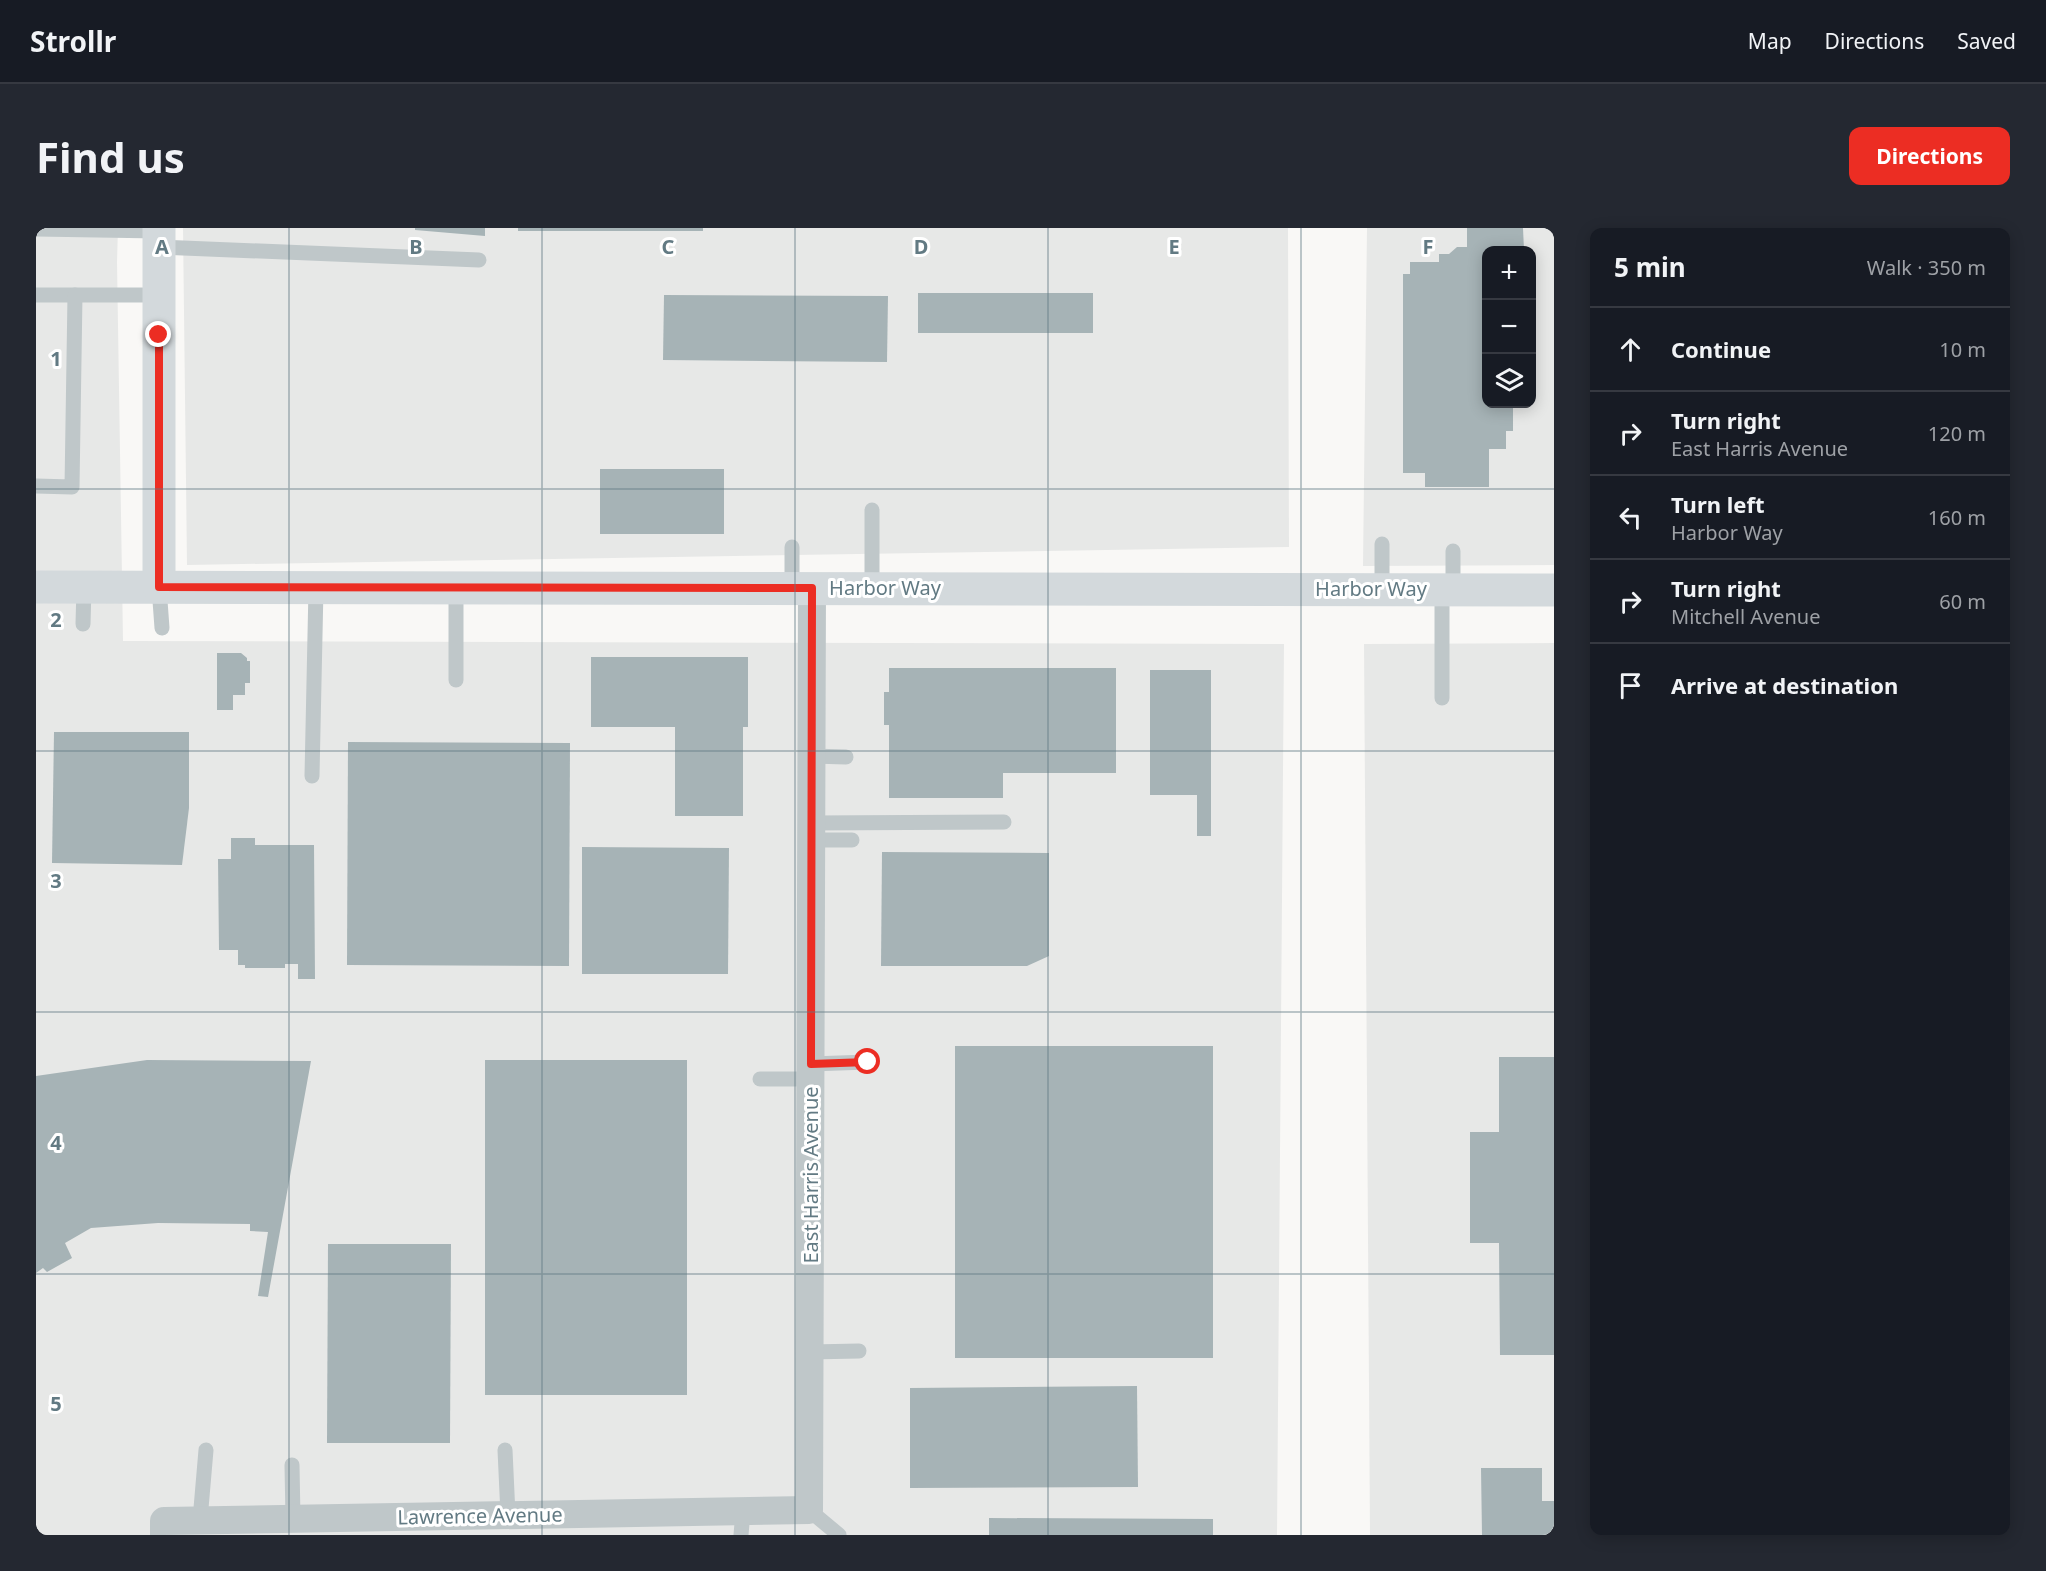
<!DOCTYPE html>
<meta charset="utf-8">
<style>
body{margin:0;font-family:"Noto Sans",sans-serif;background:#242831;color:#f1f3f6}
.controls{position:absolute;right:18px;top:18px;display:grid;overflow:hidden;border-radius:12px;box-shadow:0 3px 15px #0003}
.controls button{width:54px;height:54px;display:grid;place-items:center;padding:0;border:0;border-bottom:2px solid #363941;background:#171b24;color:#f1f3f6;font:30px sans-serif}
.stop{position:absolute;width:18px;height:18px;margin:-14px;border:4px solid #ec2d23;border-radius:50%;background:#fff}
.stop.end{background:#ec2d23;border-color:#fff;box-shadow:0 2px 6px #0008}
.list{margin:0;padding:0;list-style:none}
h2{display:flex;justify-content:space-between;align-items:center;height:78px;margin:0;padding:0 24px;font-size:26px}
h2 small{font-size:20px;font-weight:400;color:#9ea1a6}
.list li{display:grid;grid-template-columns:39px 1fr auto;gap:18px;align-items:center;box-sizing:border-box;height:84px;padding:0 24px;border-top:2px solid #363941}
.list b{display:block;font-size:22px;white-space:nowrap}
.list p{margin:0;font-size:20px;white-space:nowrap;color:#9ea1a6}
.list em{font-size:20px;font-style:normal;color:#9ea1a6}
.icon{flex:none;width:33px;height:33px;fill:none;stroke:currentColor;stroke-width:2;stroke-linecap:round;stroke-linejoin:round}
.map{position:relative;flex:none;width:1518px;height:1307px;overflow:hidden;border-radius:12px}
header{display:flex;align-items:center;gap:36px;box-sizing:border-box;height:84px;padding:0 30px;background:#171b24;border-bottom:2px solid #363941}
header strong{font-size:28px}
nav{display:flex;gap:33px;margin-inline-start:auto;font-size:21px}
.intro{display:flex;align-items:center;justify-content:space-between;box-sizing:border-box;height:144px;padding:0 36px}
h1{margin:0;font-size:42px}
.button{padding:15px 27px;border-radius:12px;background:#ec2d23;color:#fff;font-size:21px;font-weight:700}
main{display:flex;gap:36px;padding:0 36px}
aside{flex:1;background:#171b24;border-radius:12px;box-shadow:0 3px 15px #0003}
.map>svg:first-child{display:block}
</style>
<header>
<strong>Strollr</strong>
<nav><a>Map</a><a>Directions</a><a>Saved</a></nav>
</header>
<div class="intro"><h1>Find us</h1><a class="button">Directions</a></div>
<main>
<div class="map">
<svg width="1518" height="1307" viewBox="0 0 1518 1307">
<rect width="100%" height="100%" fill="#f9f8f6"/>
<g fill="#e7e8e7" fill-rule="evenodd">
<polygon points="0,0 82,0 81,34 87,413 1248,416 1241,1307 0,1307"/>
<polygon points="147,0 1252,0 1253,319 151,337"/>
<path d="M1331,0h187v337l-191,1zM1450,22h46v154h-46z"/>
<polygon points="1518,415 1518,1307 1334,1307 1328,416"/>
</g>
<g fill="#a6b3b6">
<polygon points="379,0 449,0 449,8 379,2"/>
<rect x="482" y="0" width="185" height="3"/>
<polygon points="1431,0 1487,0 1488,22 1450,22 1450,176 1477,176 1477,203 1470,203 1470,221 1453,221 1453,259 1389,259 1389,245 1367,245 1367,46 1374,46 1374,34 1403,34 1403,26 1413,26 1421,19 1431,19"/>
<rect x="882" y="65" width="175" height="40"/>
<polygon points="628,67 852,68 851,134 627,132"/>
<rect x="564" y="241" width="124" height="65"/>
<polygon points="181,425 205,425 211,430 211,433 214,433 214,455 209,455 209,467 197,467 197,482 181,482"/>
<polygon points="555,429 712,429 712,499 707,499 707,588 639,588 639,499 555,499"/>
<polygon points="853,440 1080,440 1080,545 967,545 967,570 853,570 853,497 848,497 848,464 853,464"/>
<polygon points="1114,442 1175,442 1175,608 1161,608 1161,567 1114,567"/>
<polygon points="18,504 153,504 153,580 146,637 16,635"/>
<polygon points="312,514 534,515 533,738 311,737"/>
<polygon points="195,610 219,610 219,617 278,617 279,751 262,751 262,736 249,736 249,740 209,740 209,737 202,737 202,722 183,722 182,631 195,631"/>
<polygon points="546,619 693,620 692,746 546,746"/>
<polygon points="846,624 1013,625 1013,728 991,738 845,738"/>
<rect x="919" y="818" width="258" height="312"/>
<polygon points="1463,829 1518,829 1518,1127 1464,1127 1463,1015 1434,1015 1434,904 1463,904"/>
<polygon points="111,832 275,833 232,1069 222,1068 232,1004 214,1003 214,996 122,995 55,1000 29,1015 36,1030 11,1044 7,1040 0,1045 0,848"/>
<rect x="449" y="832" width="202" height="335"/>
<polygon points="292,1016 415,1016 414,1215 291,1215"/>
<polygon points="1101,1158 1102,1259 874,1260 874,1160"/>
<polygon points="1445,1240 1506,1240 1506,1273 1518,1273 1518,1307 1446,1307"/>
<polygon points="953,1290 1177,1291 1177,1307 953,1307"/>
</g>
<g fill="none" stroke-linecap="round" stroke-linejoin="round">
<g stroke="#bfc7c9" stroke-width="15">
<polyline points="0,1 123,3"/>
<polyline points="123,19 443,32"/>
<polyline points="0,67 39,67"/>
<polyline points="0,258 36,259 39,67 123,67"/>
<polyline points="836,282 836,360"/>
<polyline points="756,319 756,360"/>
<polyline points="1417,323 1417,361"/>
<polyline points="123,359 126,400"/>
<polyline points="1346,361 1346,316"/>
<polyline points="1406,361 1406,470"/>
<polyline points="47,396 48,359"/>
<polyline points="420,452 420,360"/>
<polyline points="776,528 810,529"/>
<polyline points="276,548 280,360"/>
<polyline points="775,595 968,594"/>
<polyline points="775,612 816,612"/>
<polyline points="775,836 832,834"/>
<polyline points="724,851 775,851"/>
<polyline points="774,1124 823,1123"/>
<polyline points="469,1222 472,1287"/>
<polyline points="256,1237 257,1291"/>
<polyline points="773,1282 803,1307"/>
<polyline points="164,1292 170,1222"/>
<polyline points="705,1307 707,1283"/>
</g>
<polyline stroke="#bfc7c9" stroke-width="28" points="128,1307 128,1293 773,1282 776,360"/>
<g stroke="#d3d9dc" stroke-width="33">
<polyline points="0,359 1518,362"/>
<polyline points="123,359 123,0"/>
</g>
</g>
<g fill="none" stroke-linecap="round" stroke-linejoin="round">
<polyline stroke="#ec2d23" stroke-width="8" points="123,107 123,359 776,360 775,836 832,834"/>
</g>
<path fill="none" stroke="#627a83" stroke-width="1.5" stroke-opacity="0.55" d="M253,0v1307M506,0v1307M759,0v1307M1012,0v1307M1265,0v1307M0,261h1518M0,523h1518M0,784h1518M0,1046h1518"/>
<g text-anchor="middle" stroke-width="6" stroke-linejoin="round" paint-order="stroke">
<g font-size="20" fill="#627a83" stroke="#fff">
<text x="849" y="367">Harbor Way</text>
<text x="1335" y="368">Harbor Way</text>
<text transform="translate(775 947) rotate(-90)" y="7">East Harris Avenue</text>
<text transform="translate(444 1288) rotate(-1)" y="7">Lawrence Avenue</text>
</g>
</g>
<g font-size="20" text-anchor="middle" font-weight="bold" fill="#627a83" stroke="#fff" stroke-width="6" stroke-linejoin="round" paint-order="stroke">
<text x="126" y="26">A</text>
<text x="380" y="26">B</text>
<text x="632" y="26">C</text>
<text x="885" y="26">D</text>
<text x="1138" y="26">E</text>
<text x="1392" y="26">F</text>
<text x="20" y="138">1</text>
<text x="20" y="399">2</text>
<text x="20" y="660">3</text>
<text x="20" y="922">4</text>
<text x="20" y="1183">5</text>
</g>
</svg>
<div class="controls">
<button>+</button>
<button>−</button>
<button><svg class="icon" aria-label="layers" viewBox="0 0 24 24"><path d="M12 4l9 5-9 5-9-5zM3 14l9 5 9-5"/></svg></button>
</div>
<div class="stop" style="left:832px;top:834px"></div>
<div class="stop end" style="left:123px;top:107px"></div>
</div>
<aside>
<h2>5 min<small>Walk · 350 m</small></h2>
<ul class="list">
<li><svg class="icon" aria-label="ahead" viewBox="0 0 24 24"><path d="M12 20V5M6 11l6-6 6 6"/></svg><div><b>Continue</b></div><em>10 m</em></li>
<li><svg class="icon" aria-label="right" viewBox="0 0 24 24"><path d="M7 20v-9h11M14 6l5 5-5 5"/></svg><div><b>Turn right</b><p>East Harris Avenue</p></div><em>120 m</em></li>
<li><svg class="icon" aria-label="left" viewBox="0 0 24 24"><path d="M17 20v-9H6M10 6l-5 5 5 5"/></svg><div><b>Turn left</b><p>Harbor Way</p></div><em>160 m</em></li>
<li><svg class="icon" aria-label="right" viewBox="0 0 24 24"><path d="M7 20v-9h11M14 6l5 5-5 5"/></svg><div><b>Turn right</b><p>Mitchell Avenue</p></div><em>60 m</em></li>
<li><svg class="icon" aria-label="arrive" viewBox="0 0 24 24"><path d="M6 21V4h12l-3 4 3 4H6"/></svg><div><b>Arrive at destination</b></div></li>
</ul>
</aside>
</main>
